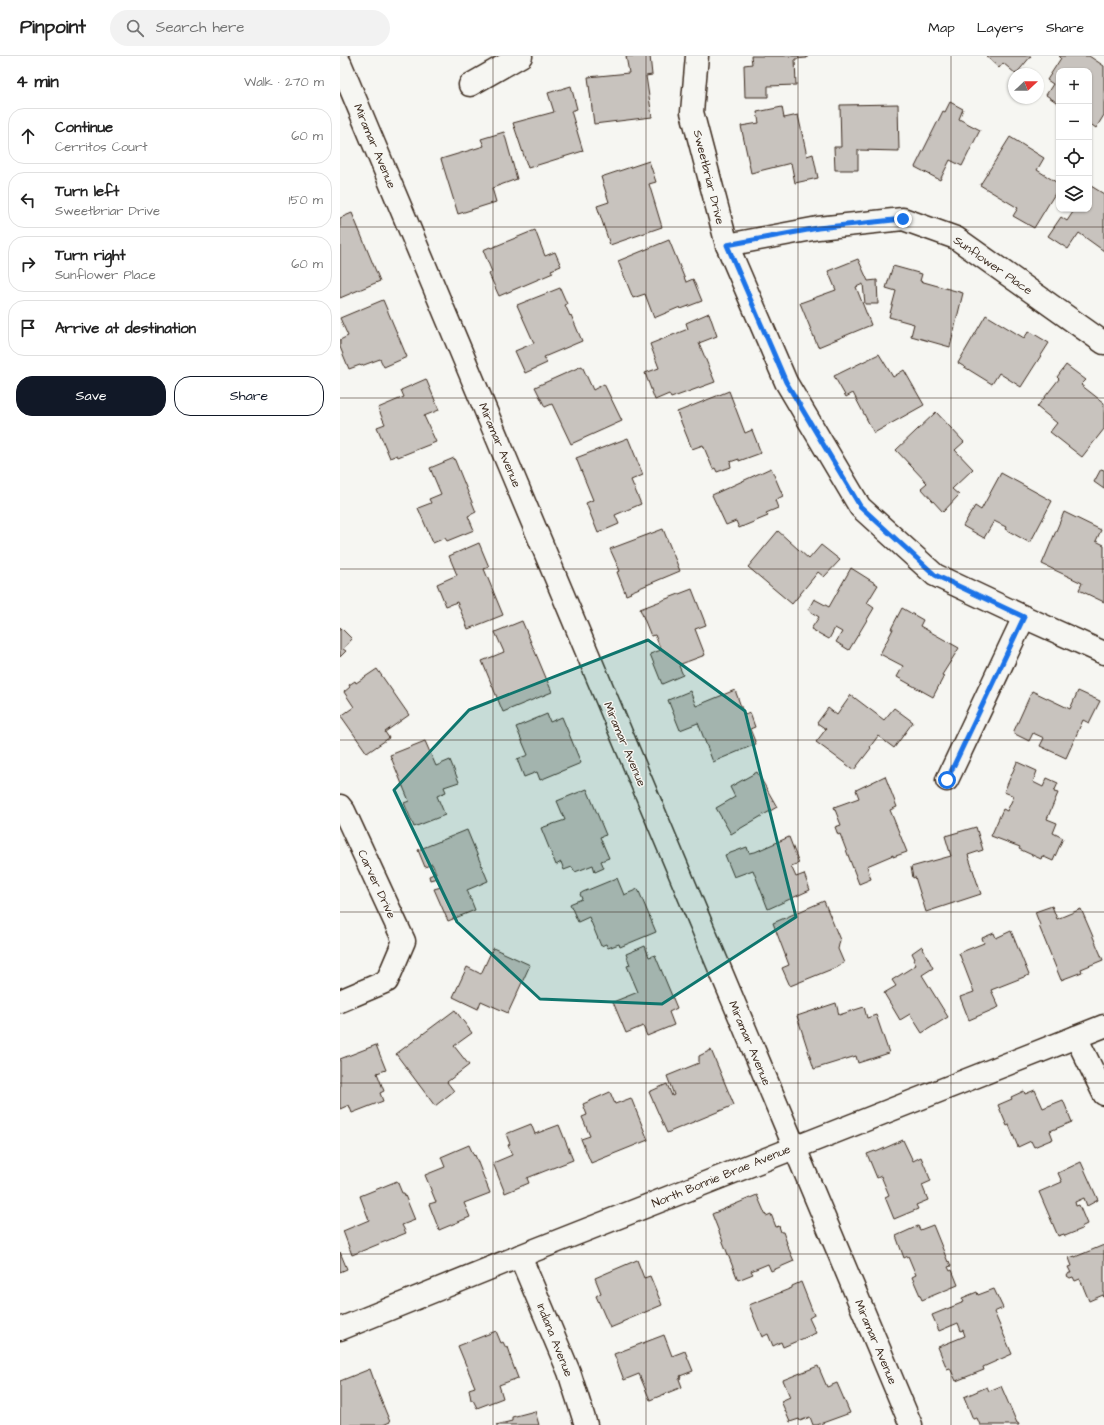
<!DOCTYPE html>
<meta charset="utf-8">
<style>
body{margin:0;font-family:"Architects Daughter",sans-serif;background:#f2f2f2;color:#222}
.controls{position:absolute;right:12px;top:12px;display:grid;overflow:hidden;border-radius:8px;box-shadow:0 1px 3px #0004}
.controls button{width:36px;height:36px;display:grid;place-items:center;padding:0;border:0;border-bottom:1px solid #e0e0e0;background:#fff;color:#222;font:20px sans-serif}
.compass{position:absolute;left:668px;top:12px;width:36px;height:36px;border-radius:50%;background:#fff;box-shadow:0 1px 3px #0004;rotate:68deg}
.stop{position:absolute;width:12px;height:12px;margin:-9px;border:3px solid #1a73e8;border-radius:50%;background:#fff}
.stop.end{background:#1a73e8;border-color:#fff;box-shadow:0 1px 4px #0008}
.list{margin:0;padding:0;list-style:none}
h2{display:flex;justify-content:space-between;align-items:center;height:52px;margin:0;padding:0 16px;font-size:17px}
h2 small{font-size:13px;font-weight:400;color:#767676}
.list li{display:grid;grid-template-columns:26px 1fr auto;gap:12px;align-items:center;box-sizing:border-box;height:56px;margin:0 8px 8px;padding:0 8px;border:1px solid #e0e0e0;border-radius:16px}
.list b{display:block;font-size:15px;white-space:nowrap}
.list p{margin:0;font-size:13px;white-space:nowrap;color:#767676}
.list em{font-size:13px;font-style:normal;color:#767676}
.actions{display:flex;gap:8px;padding:12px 16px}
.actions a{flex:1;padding:9px 0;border:1px solid #111827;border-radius:16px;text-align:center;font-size:14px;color:#111827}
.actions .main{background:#111827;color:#fff}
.icon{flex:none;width:22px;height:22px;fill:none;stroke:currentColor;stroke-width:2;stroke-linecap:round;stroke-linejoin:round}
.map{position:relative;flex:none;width:764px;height:1369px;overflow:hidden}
header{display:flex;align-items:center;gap:24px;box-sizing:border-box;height:56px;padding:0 20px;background:#fff;border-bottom:1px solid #e0e0e0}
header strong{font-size:19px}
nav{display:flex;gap:22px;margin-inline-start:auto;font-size:14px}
.search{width:280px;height:36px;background:#f2f2f2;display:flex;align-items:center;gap:10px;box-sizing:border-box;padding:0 14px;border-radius:22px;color:#767676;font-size:15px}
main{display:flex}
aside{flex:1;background:#fff}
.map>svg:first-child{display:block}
</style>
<header>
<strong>Pinpoint</strong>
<div class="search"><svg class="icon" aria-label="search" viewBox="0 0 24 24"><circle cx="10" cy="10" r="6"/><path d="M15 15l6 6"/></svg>Search here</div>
<nav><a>Map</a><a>Layers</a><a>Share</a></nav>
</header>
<main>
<aside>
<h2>4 min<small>Walk · 270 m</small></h2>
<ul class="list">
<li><svg class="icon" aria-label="ahead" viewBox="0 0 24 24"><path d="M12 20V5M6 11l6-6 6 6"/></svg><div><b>Continue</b><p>Cerritos Court</p></div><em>60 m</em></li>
<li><svg class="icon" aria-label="left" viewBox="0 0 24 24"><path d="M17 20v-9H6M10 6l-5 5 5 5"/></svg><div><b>Turn left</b><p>Sweetbriar Drive</p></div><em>150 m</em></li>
<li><svg class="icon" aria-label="right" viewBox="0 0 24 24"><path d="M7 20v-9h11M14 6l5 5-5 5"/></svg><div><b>Turn right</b><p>Sunflower Place</p></div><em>60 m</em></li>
<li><svg class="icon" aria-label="arrive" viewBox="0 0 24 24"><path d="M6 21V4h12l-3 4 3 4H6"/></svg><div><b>Arrive at destination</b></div></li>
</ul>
<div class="actions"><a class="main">Save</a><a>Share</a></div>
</aside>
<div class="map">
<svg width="764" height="1369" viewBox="0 0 764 1369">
<rect width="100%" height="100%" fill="#f6f6f2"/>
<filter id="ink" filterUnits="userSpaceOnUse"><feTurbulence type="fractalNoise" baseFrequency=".025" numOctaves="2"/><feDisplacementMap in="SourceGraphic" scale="8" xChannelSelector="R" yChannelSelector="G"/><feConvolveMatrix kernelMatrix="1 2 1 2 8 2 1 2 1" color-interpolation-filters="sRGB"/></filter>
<g filter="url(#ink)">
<g fill="#c8c3be" stroke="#3b2a1e">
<polygon points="286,0 310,0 312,19 306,20 312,61 254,68 248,21 289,17"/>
<polygon points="411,0 467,0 467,2 455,3 456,29 428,30 428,41 405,41 404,9 412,8"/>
<polygon points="648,0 691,0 676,18 663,7 659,12 647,1"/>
<polygon points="719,0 749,0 764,10 764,59 756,72 749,67 749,15 719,15 719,48 706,39 713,28 707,24 721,2"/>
<polygon points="231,30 237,53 231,55 243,95 188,112 173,67 214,56 208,37"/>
<polygon points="610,46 623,53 619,63 640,74 622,110 610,104 600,124 575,111 603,55 605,56"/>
<polygon points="558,48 559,95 518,94 518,114 495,114 494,91 501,91 500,49"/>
<polygon points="442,51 444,62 458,59 467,100 473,98 478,122 455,127 451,107 411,117 401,70 419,67 417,56"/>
<polygon points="164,76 177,123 152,132 156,146 118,158 101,103 144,90 141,83"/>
<polygon points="670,81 704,102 697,114 719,128 719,131 694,172 673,160 678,152 640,129"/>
<polygon points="309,105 316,126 309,128 322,171 270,189 257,150 269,146 261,121"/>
<polygon points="751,130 764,138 764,195 739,177 728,193 708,180 721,161 727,165 735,153 749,153 749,132"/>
<polygon points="12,157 40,225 0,242 0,162"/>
<polygon points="195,174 205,200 215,196 221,210 211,214 213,217 159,240 149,218 152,216 143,194 150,191 151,192"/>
<polygon points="329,184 346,226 353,223 362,245 341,253 340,251 314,262 305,238 293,242 278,205"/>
<polygon points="518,203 528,225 537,224 538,248 525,248 523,228 516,231 531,269 478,291 460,247 496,234 488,215"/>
<polygon points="553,210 582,218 580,225 623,237 610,291 571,280 574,268 549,261 556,235 546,232"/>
<polygon points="220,232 227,248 225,249 230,260 231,259 242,285 204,301 207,307 185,317 175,295 194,287 177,249"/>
<polygon points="43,244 67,301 44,311 40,303 21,310 20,309 9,313 0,291 0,284 8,280 0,262"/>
<polygon points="369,257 377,280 359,287 375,326 331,342 329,338 315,344 305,317 319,312 310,288 348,273 346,267"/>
<polygon points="646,259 684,282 689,275 709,287 681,331 659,317 652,328 618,307"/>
<polygon points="539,298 553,321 564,314 584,349 534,377 513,337 506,341 494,320"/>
<polygon points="726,309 746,324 741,329 764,347 764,373 742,401 710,376 717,367 697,351 719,323 717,321"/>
<polygon points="242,310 253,334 264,328 282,365 231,388 212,348 205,351 195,331"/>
<polygon points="86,323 99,354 84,360 96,386 58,401 57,399 50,402 37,371 45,368 38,352 64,341 61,334"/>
<polygon points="389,335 405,377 412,374 421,397 399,405 399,403 390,406 391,411 377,416 375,412 373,413 363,389 352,393 337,356"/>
<polygon points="596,356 624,386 615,394 633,413 612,433 619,439 603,456 581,432 587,427 556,394"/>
<polygon points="288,382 303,419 291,424 301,448 275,459 279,468 258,477 246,447 253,444 236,402"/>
<polygon points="114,402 136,456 128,460 134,474 107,485 105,482 93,487 78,452 91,447 89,443 101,438 90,412"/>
<polygon points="431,412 443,440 435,444 438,452 426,457 428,460 399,472 396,465 386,469 372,439"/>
<polygon points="761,413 764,414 764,433 754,426"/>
<polygon points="661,417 712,445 690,487 665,473 666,471 654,465 644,482 623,470 635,450 641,454"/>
<polygon points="724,456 761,474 756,485 764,489 764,546 739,534 742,527 702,508"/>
<polygon points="323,473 340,515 290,536 291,537 286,539 277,516 280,515 270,493"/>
<polygon points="438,475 469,503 481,489 500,504 484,521 478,516 452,548 408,511"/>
<polygon points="139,487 149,511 144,513 163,559 128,573 117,546 106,550 97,528 117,519 109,500"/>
<polygon points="511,512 538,529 527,547 534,552 509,594 496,586 502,576 495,572 489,583 471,573 479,561 468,554 474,543 489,551"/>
<polygon points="352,533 366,569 355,573 365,599 341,608 339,610 343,619 322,628 310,598 321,594 315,579 311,580 300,553"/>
<polygon points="562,552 583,564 580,570 619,592 602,619 604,620 593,641 557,621 563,610 540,598 553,573 551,573"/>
<polygon points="182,565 212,636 163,656 142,605 164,596 155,576"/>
<polygon points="0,571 12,583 3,593 6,595 0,601"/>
<polygon points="37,613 69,659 45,676 49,682 27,697 1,660 14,651 4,636 10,631 9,629 15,625 16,627"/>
<polygon points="395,634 404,659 410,657 415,671 410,673 416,688 373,706 358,667 340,674 328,644 350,635 356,650"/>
<polygon points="692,635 730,653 738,635 760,645 749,667 743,664 726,702 700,690 704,682 693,677 689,685 673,677"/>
<polygon points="511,639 544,664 554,652 573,666 554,692 538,680 530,691 531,692 514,714 476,686 486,673 477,667 488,652 497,659"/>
<polygon points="207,658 210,666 222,661 241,707 200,724 197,716 184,721 177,703 188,699 176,671"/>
<polygon points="85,685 96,710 110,704 119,726 104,731 106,736 97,740 105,759 74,771 64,747 69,745 50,699"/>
<polygon points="677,706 697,715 693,726 703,731 707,722 718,727 714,736 718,737 707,763 717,767 713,777 723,782 713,805 702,800 701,803 679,793 680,791 651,780 663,753 667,755 674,740 664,736"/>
<polygon points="417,716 437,751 391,778 376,752 395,741 390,731"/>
<polygon points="545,720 557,751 550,754 567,796 553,801 553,799 527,810 531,823 519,828 500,778 498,779 495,771 501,769 494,751 519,742 516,734"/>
<polygon points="247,733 266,779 260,781 269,802 261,805 264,812 255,816 253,809 235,816 232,811 224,814 221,806 216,809 201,772 225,764 217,745"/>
<polygon points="636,771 643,794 628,799 641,838 586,856 575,821 573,822 571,811 611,800 605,780"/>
<polygon points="127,774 148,825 127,834 135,854 108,865 94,833 101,831 97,822 90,824 89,820 96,817 92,808 85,811 78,794"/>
<polygon points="449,781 459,807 451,810 456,821 464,818 470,834 428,853 413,814 394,821 385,799 407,791 409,797 415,796"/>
<polygon points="277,822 284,839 298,833 316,876 280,891 279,888 268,892 266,888 261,890 249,861 238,866 230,848 232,847 242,843 240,838 243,836"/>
<polygon points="484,845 500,884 498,893 504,907 497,910 497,911 450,930 442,912 449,909 433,867"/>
<polygon points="712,850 717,863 741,853 763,904 741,913 742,916 721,924 699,870 700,869 695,856"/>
<polygon points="671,875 689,919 651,934 659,951 629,964 620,941 634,936 619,897 644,887 642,882 654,877 656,882"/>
<polygon points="305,890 309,901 315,899 337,952 329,956 334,969 307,980 303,970 286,977 273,946 298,936 287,910 290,909 286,898"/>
<polygon points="582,890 584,892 583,893 593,912 582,919 608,961 582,977 570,958 560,964 544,937 556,930 552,924 576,909 573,904 575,903 572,897"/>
<polygon points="153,892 190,909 168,957 141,945 138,953 113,941 127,911 141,918"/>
<polygon points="496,947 499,959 524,951 527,962 536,959 549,997 518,1007 516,1000 474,1013 457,960"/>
<polygon points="115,954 132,977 114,990 129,1009 107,1026 114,1035 95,1050 56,998"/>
<polygon points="36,989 46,1014 37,1017 44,1035 40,1037 43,1045 12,1057 9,1049 0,1053 0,1003"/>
<polygon points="371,994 394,1049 327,1077 309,1036 327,1028 332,1040 334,1039 327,1020 359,1007 359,1000"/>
<polygon points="695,1034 703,1052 723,1044 732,1066 710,1075 713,1083 694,1091 691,1085 678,1091 669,1069 667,1070 658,1049 672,1043 671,1041 684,1035 685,1038"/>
<polygon points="270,1036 275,1048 291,1042 308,1084 251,1107 241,1083 250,1080 242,1061 247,1059 243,1048"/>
<polygon points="191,1068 195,1078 219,1069 233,1104 187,1122 189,1127 165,1137 153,1107 172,1099 168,1089 170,1088 166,1078"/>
<polygon points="563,1084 573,1105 581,1101 591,1125 582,1129 588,1144 576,1149 578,1153 554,1163 545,1141 549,1139 541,1120 537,1122 527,1098 535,1095 536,1096"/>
<polygon points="129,1089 134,1100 135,1099 150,1137 124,1147 130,1161 99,1174 89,1148 96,1146 85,1119 105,1111 101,1101"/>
<polygon points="741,1106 758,1144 747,1150 744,1142 735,1146 736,1150 739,1149 747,1168 741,1171 742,1173 725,1180 724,1178 718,1180 699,1136 722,1126 718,1117"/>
<polygon points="57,1125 62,1137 64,1137 75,1164 62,1169 66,1177 12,1199 3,1175 29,1164 20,1140"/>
<polygon points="417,1139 426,1160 431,1158 436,1171 439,1170 441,1176 443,1176 447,1187 446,1187 454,1205 431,1215 428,1208 411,1215 413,1218 398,1224 372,1158"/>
<polygon points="593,1169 608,1206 609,1205 611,1210 608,1211 610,1215 612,1214 618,1229 582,1244 572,1221 576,1219 568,1200 564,1202 556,1180 578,1170 580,1174"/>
<polygon points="764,1189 764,1242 763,1239 749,1245 740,1223 735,1225 733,1221 730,1222 727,1220 729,1217 731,1217 728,1211 732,1210 729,1202 735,1200 735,1201"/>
<polygon points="0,1196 7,1213 0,1216"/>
<polygon points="297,1204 304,1222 310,1220 322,1249 282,1266 282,1267 270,1272 256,1240 261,1237 255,1222"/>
<polygon points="461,1226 474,1259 469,1262 476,1277 443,1291 441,1286 433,1290 428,1278 422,1281 409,1249 452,1232 452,1230"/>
<polygon points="654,1233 663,1252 654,1256 672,1298 643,1311 644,1314 616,1325 610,1312 607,1313 598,1291 625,1280 623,1274 621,1275 618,1267 599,1275 592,1259 624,1246 622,1242 637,1236 638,1239"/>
<polygon points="156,1275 161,1287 163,1286 166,1292 168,1291 171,1300 170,1301 178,1322 159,1329 163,1342 137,1352 133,1344 131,1344 129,1333 135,1331 118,1290"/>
<polygon points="324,1279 332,1300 345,1295 353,1315 340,1320 341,1322 339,1323 342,1331 310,1344 299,1318 284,1324 274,1298"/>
<polygon points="478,1310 487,1331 497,1327 510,1357 477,1369 473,1369 470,1361 460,1365 459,1363 450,1366 441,1345 450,1341 443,1324"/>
<polygon points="30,1313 35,1327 34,1327 50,1366 43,1369 0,1369 0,1325"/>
<polygon points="661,1330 677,1367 678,1367 679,1369 640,1369 637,1362 633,1363 624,1341 647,1331 649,1335"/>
<polygon points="195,1355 199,1369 156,1369 172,1365 172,1361"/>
</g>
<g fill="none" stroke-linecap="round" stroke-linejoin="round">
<defs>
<g id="street">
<polyline points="357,0 352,56 387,189 446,326 520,451 595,519 684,561 764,597"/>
<polyline points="130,29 181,0"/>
<polyline points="387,189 478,172 563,163 616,182 764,287"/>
<polyline points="607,724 684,561"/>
<polyline points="0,750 4,755 64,885 47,925 0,945"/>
<polyline points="736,981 764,1038"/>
<polyline points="180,1200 229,1316 246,1369"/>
<polyline points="0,1273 180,1200 764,970"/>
</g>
<polyline id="secondary" points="0,7 571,1369"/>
</defs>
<use href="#street" stroke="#3b2a1e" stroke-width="25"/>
<use href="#secondary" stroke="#3b2a1e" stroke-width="25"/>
<use href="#street" stroke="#f6f6f2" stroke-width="22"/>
<use href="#secondary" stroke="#f6f6f2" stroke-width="22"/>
</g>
</g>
<g fill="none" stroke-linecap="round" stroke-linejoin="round" filter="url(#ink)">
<polyline stroke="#1a73e8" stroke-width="5" points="563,163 478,172 387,189 446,326 520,450 595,519 684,561 607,724"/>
</g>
<path fill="#0f766e" fill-opacity="0.2" stroke="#0f766e" stroke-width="3" stroke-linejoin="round" d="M308,584l97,71 51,206 -134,87 -122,-5 -83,-77 -63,-132 75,-80z"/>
<path fill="none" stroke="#3b2a1e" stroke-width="1" stroke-opacity="0.55" d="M153,0v1369M306,0v1369M458,0v1369M611,0v1369M0,171h764M0,342h764M0,513h764M0,684h764M0,856h764M0,1027h764M0,1198h764"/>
<g text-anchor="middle" stroke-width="3" stroke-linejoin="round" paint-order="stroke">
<g font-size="12" fill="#3b2a1e" stroke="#f6f6f2">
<text transform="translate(35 90) rotate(67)" y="4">Miramar Avenue</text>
<text transform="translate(369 121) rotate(76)" y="4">Sweetbriar Drive</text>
<text transform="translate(653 209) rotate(35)" y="4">Sunflower Place</text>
<text transform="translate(160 389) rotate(67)" y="4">Miramar Avenue</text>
<text transform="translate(285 688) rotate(67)" y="4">Miramar Avenue</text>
<text transform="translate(37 828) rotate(65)" y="4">Carver Drive</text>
<text transform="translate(410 987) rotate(67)" y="4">Miramar Avenue</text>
<text transform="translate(381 1120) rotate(-22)" y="4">North Bonnie Brae Avenue</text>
<text transform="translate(215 1284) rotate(68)" y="4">Indiana Avenue</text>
<text transform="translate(536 1286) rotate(67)" y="4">Miramar Avenue</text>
</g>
</g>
</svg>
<div class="controls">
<button>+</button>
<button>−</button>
<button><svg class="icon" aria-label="locate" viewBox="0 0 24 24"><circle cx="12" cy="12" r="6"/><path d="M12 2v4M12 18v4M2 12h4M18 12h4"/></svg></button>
<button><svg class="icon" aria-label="layers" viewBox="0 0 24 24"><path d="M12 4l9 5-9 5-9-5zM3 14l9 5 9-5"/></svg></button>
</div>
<svg class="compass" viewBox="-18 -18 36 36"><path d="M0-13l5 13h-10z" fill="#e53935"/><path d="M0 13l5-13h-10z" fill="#767676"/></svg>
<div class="stop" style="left:607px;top:724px"></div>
<div class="stop end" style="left:563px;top:163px"></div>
</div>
</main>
